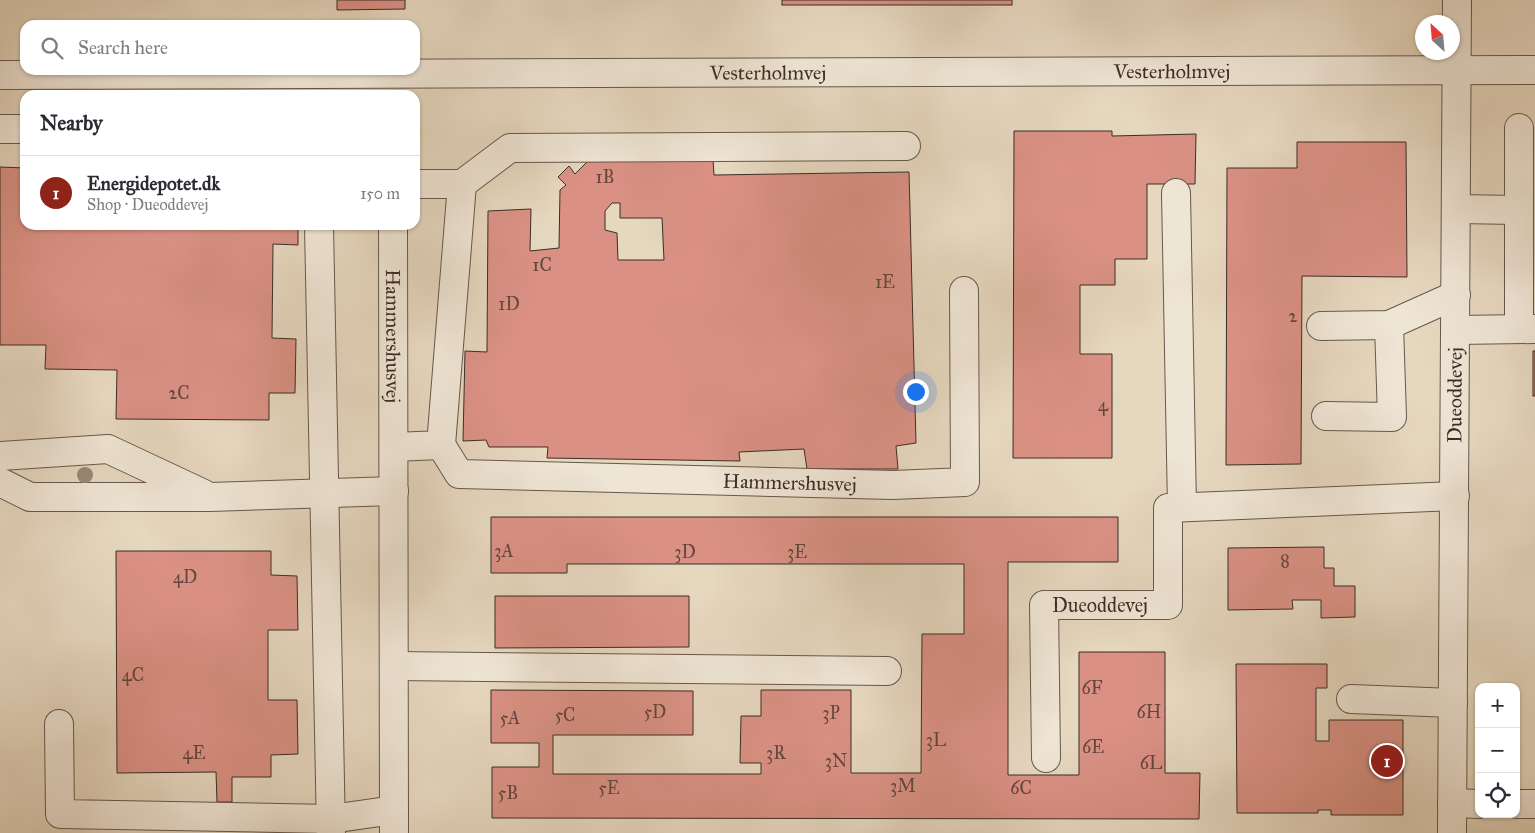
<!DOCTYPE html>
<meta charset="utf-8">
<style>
body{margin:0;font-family:"IM FELL Great Primer",serif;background:#f7f7f7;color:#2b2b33}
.controls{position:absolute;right:15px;bottom:15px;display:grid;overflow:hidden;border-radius:10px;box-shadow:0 1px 4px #0004}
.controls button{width:45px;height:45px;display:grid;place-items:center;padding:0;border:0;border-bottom:1px solid #e1e1e2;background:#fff;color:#2b2b33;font:25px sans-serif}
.compass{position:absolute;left:1415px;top:15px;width:45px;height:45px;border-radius:50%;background:#fff;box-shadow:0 1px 4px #0004;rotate:334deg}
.you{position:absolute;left:915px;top:391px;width:18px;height:18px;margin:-12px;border:4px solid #fff;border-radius:50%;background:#1a73e8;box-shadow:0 0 0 8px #1a73e833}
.badge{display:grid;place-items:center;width:32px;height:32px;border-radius:50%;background:#8f2418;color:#fff;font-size:16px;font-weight:700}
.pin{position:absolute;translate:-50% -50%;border:2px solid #fff;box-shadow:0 1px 5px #0006}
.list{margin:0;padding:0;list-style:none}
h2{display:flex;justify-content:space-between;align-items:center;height:65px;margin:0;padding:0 20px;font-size:21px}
h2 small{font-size:16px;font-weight:400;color:#7c7c81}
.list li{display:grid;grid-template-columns:32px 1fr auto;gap:15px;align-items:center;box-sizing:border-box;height:75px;padding:0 20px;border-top:1px solid #e1e1e2}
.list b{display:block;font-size:19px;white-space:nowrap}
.list p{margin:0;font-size:16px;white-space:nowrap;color:#7c7c81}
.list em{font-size:16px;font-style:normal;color:#7c7c81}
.icon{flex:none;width:28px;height:28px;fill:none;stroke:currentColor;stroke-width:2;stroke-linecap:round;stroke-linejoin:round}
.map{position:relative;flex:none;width:1535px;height:833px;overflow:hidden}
.search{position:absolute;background:#fff;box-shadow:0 1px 4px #0004;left:20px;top:20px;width:400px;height:55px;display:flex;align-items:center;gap:12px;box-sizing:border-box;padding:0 18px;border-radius:15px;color:#7c7c81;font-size:19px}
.panel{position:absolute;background:#fff;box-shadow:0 1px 4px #0004;left:20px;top:90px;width:400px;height:140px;border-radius:15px}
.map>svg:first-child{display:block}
</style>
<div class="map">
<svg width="1535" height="833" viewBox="0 0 1535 833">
<rect width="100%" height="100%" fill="#e6d7bf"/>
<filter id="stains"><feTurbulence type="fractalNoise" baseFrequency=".004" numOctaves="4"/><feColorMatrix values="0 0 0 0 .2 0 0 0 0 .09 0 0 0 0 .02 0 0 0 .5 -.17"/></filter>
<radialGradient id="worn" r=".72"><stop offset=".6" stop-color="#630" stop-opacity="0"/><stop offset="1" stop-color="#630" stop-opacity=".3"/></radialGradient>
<g fill="#da9184" stroke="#3b2d26" fill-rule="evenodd">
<polygon points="337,0 405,0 405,9 337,10"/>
<rect x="782" y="0" width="230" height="5"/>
<polygon points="1014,131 1112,131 1112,136 1196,134 1195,184 1147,184 1147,259 1115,259 1115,285 1080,285 1080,354 1112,354 1112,458 1013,458"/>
<polygon points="1297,142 1406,142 1407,277 1302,276 1301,464 1226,465 1227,168 1297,168"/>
<path d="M590,159h123l1,16 195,-3 7,271 -20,3 2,23h-91l-3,-20 -65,3 1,9 -193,-3 1,-11h-59l-3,-7 -23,1 2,-90 22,1 1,-141 43,-2 -1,42 29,-3 1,-58 6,-5 -8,-8 11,-11 6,8zM612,203h8v15h42l2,42h-46l-1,-27 -12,-3v-19z"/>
<polygon points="0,167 25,168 25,225 298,225 298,245 273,244 272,338 296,339 295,393 269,393 269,420 116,419 117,370 45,369 46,345 0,345"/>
<rect x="1533" y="351" width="2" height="45"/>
<polygon points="491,517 1118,517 1118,562 1008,562 1008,775 1079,775 1079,652 1165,652 1165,773 1200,773 1199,819 492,818 492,767 539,767 539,743 491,743 491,690 693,691 693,735 553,735 553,774 761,774 761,763 740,763 741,716 761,716 761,690 851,690 851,773 921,773 922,634 964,634 964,564 567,564 567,573 491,573"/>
<polygon points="1324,547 1324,568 1334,568 1334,586 1355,586 1355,617 1321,618 1321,600 1292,600 1293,609 1228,610 1228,548"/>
<polygon points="116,551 271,551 271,575 297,576 298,630 268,630 268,700 297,700 298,754 271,755 271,777 232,777 232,802 217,802 216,772 117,773"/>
<polygon points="495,596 689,596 689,647 495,648"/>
<polygon points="1236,664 1327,664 1327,688 1316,688 1316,741 1329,741 1329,720 1403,720 1403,815 1331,815 1331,810 1318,810 1318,813 1237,813"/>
</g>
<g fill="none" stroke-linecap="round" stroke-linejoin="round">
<defs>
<g id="minor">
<path id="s1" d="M0,75l1535,-5"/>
<polyline points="1519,128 1519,329"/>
<polyline points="0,129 25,129"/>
<polyline points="415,184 462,184 510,148 906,146"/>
<polyline points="1176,193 1182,507"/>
<polyline points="1456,209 1519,210"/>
<polyline points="319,225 331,833"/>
<path id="s2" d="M393,225l1,608"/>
<polyline points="1321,326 1389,325 1456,295"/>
<polyline points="1456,330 1535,329"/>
<polyline points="1326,416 1392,417 1389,325"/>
<path id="s3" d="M441,445l18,29 434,11 72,-3 -1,-191"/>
<polyline points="394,447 441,445 462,184"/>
<polyline points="0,456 108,449 204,494"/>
<polyline points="0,482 30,497 210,497 394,491"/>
<polyline points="394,666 887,671"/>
<polyline points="1351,699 1453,703"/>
<polyline points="59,724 60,814 331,819 394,810"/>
<path id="s4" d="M1046,758l-2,-153h124v-97l287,-12"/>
<polyline points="1452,803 1479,804"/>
<polyline points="1516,804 1535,804"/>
<path id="s5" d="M1452,833l5,-833"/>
</g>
</defs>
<use href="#minor" stroke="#66584c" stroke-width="30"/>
<use href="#minor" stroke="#efe5d5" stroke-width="28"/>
</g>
<circle fill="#968976" cx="85" cy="475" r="8"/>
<g text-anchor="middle" stroke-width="4" stroke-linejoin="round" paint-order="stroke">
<g font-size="18" fill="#63463e">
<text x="605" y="183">1B</text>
<text x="542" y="271">1C</text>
<text x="885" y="288">1E</text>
<text x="509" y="310">1D</text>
<text x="1293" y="322">2</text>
<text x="179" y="399">2C</text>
<text x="1103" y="411">4</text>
<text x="504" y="557">3A</text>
<text x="685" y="558">3D</text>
<text x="797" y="558">3E</text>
<text x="1285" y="567">8</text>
<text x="185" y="583">4D</text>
<text x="133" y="681">4C</text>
<text x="1092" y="694">6F</text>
<text x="655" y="718">5D</text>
<text x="1149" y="718">6H</text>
<text x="831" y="719">3P</text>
<text x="565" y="721">5C</text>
<text x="510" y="724">5A</text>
<text x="936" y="746">3L</text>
<text x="1093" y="753">6E</text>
<text x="194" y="759">4E</text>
<text x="776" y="759">3R</text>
<text x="836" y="767">3N</text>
<text x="1151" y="769">6L</text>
<text x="903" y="792">3M</text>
<text x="609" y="794">5E</text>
<text x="1021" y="794">6C</text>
<text x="508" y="799">5B</text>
</g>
<g font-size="20" fill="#3b2d26" stroke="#efe5d5">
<text dy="7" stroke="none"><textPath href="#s1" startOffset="1172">Vesterholmvej</textPath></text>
<text dy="7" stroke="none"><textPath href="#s1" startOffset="768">Vesterholmvej</textPath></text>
<text dy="7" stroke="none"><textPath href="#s2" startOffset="111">Hammershusvej</textPath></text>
<text dy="7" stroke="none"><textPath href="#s5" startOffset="438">Dueoddevej</textPath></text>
<text dy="7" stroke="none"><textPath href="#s3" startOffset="365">Hammershusvej</textPath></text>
<text dy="7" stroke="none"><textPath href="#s4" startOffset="209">Dueoddevej</textPath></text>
</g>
</g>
<rect width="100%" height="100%" filter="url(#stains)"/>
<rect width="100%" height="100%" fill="url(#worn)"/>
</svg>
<div class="controls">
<button>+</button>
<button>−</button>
<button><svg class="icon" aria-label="locate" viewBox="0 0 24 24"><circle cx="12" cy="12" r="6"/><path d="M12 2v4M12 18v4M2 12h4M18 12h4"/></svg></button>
</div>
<svg class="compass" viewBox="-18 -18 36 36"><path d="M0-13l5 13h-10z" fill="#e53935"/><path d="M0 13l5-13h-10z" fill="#7c7c81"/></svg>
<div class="you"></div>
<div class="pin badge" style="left:1387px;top:761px">1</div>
<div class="search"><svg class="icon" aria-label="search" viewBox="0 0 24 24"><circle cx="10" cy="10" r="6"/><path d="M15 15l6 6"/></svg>Search here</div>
<section class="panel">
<h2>Nearby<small></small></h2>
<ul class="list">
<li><span class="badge">1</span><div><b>Energidepotet.dk</b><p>Shop · Dueoddevej</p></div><em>150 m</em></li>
</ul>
</section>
</div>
